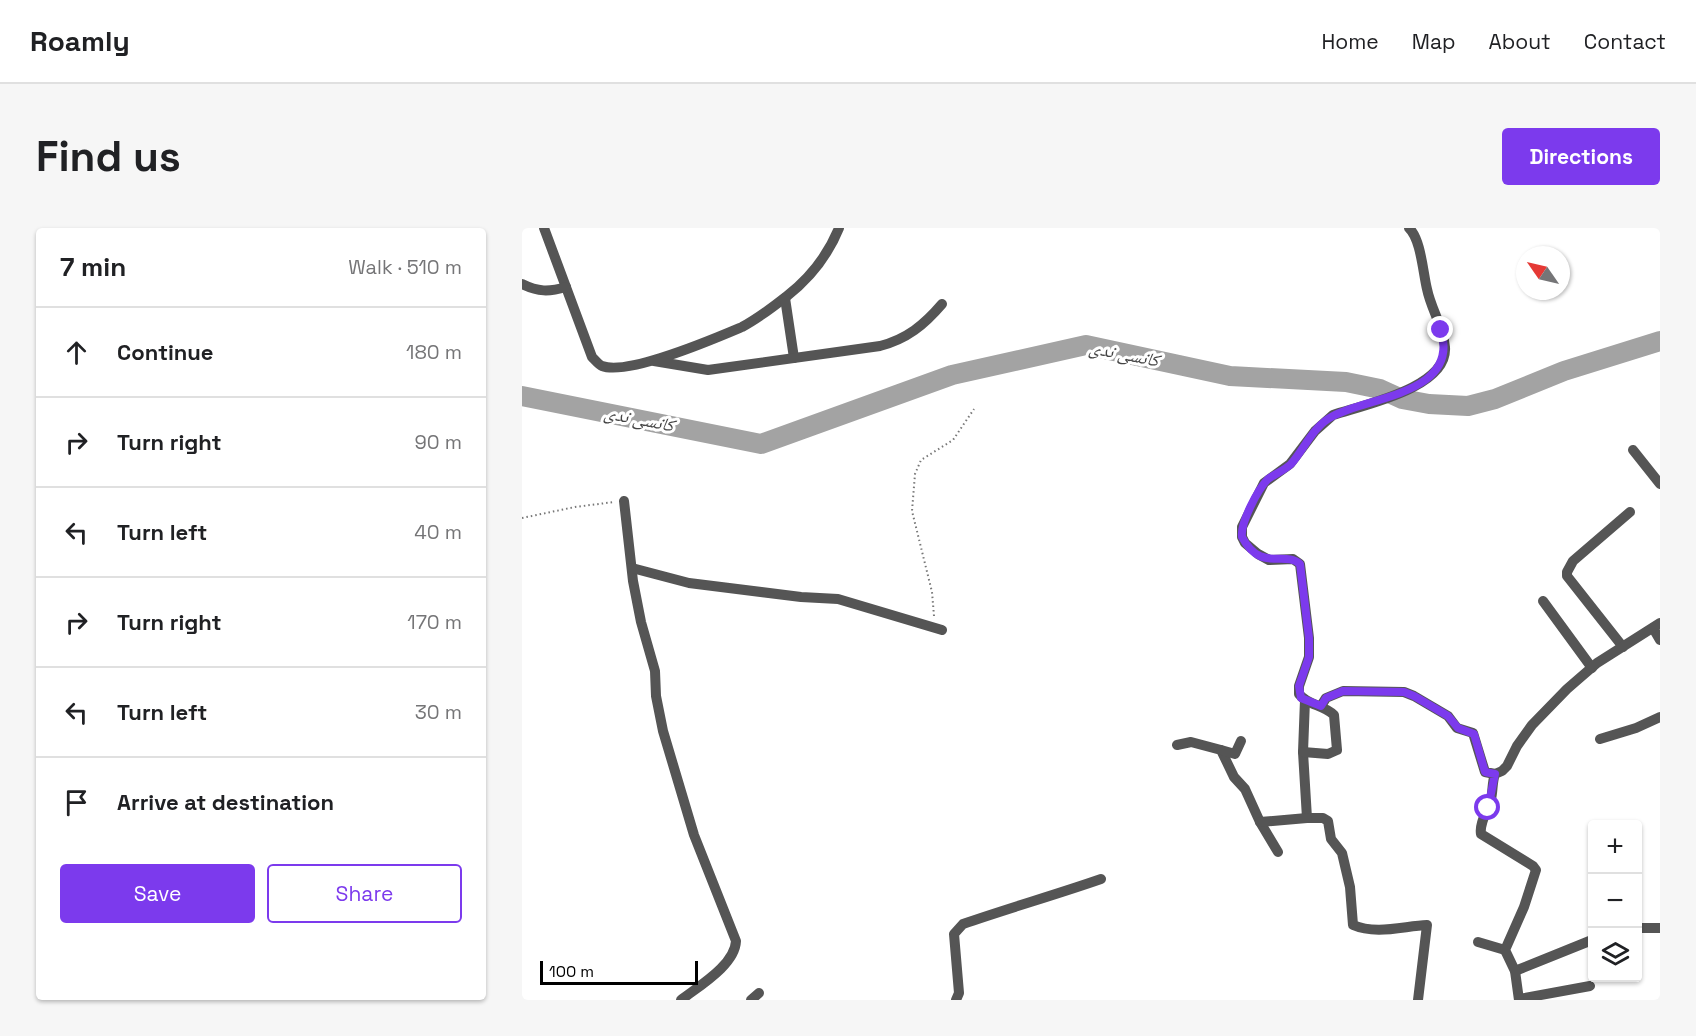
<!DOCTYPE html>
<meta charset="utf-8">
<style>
body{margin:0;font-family:"Space Grotesk","Noto Naskh Arabic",sans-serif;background:#f6f6f6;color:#202124}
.controls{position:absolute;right:18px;bottom:18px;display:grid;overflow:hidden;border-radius:6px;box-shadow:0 2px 4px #0004}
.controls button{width:54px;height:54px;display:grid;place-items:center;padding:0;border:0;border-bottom:2px solid #e0e0e0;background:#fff;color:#202124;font:30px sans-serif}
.compass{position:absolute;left:994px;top:18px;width:54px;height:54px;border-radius:50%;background:#fff;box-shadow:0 2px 4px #0004;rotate:304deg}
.scale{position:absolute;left:18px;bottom:15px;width:158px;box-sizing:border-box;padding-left:6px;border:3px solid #000;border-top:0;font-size:16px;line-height:21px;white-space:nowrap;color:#000;-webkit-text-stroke:4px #fff;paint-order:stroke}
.stop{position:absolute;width:18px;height:18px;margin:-14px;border:4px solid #7c3aed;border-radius:50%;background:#fff}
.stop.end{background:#7c3aed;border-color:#fff;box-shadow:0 2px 6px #0008}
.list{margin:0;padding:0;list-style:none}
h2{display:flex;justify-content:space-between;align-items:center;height:78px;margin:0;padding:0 24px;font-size:26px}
h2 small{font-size:20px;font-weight:400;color:#757577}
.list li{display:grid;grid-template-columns:39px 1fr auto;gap:18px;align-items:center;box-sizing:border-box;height:90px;padding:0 24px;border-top:2px solid #e0e0e0}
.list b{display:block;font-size:22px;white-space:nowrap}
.list em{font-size:20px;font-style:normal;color:#757577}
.actions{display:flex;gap:12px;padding:18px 24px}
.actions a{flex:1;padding:14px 0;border:2px solid #7c3aed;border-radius:6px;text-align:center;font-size:21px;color:#7c3aed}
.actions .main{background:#7c3aed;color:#fff}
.icon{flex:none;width:33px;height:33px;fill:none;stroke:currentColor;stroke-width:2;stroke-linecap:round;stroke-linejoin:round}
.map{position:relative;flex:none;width:1138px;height:772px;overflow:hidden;border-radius:6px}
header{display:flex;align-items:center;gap:36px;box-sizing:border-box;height:84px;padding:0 30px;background:#fff;border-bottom:2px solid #e0e0e0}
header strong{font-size:28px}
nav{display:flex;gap:33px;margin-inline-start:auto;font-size:21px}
.intro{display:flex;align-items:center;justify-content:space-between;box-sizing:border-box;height:144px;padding:0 36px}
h1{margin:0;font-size:42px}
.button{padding:15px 27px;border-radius:6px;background:#7c3aed;color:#fff;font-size:21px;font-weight:700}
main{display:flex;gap:36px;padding:0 36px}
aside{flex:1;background:#fff;border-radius:6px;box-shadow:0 2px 4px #0004}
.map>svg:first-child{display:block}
</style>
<header>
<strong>Roamly</strong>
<nav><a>Home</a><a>Map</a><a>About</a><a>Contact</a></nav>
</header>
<div class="intro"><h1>Find us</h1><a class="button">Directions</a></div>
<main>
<aside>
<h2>7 min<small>Walk · 510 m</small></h2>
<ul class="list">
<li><svg class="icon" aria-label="ahead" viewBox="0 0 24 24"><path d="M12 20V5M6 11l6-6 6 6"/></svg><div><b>Continue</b></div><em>180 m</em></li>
<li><svg class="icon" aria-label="right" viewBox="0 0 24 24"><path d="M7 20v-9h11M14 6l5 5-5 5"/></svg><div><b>Turn right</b></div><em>90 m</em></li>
<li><svg class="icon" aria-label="left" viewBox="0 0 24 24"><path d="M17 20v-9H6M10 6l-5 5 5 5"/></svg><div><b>Turn left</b></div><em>40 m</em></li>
<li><svg class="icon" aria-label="right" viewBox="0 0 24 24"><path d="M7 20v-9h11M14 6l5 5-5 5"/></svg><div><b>Turn right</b></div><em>170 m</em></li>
<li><svg class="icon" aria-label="left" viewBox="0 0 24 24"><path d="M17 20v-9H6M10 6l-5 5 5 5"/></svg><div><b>Turn left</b></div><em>30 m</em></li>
<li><svg class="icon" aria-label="arrive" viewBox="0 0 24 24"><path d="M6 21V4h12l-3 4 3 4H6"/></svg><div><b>Arrive at destination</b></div></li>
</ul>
<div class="actions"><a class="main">Save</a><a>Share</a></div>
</aside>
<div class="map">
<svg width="1138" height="772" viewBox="0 0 1138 772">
<rect width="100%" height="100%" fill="#fff"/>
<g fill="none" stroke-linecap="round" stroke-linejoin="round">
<polyline stroke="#a3a3a3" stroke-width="20" points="0,168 239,216 430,147 564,117 708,148 824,154 858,161 880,171 907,176 946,178 973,171 1042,143 1138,113"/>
<g stroke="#777" stroke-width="2" stroke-dasharray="1.5 3" stroke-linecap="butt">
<polyline points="0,290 53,279 92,274"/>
<polyline points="412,388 410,364 390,283 393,246 399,232 431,212 452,181"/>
</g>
<g stroke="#555" stroke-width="10">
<path d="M22,0l48,129c3,3 7,8 10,9 26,10 114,-28 140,-39 15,-8 31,-20 45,-31 23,-18 41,-41 52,-68"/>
<path d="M0,56c16,8 27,8 44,3"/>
<polyline points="263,70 272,130"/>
<path d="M132,133l54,9 172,-24c27,-7 44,-21 62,-42"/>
<polyline points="1111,222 1138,256"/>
<path d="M102,273l9,80 8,41 14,49 1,25 7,35 31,104 42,106c-1,24 -37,45 -55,59"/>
<polyline points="110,340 167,355 279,369 316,371 420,402"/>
<polyline points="1021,373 1070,440"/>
<polyline points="1131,400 1138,412"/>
<polyline points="1101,419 1045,348 1045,344 1051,333 1108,284"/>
<path d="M783,472l-2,52 4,66h16l5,3 3,18 11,14 8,34 3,38c23,10 51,1 74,0l-9,75"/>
<polyline points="799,478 804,470 821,463 882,464 892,468 926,488 935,500 951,505 963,544 973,546"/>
<polyline points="1078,511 1114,500 1138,489"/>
<polyline points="655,517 669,514 699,522 712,549 723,561 738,594 756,624"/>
<polyline points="699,522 713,526 719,513"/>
<path d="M781,524l25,2 9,-4 -3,-35c-10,-10 -27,-10 -35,-21v-8l10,-29v-19l-9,-74 -7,-5 -24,1 -11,-6 -13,-11 -3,-6v-10l22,-44 26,-19 25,-33 18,-16c30,-10 115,-27 112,-68 -2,-21 -14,-38 -18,-58 -4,-16 -6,-50 -18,-61"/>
<polyline points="738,594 785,590"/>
<polyline points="1116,700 1138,700"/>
<polyline points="956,714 983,722"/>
<polyline points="993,743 1070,712"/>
<polyline points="997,771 1068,758"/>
<polyline points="229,772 237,765"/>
<path d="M434,772l3,-7 -5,-59 9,-10c46,-16 92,-29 138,-45"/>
<path d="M997,772l-4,-29 -10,-21 19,-43 12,-37 -3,-4 -52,-32c-2,-11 7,-24 10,-35 2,-8 1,-17 4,-25l7,-3 5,-5 10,-20 15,-21 35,-36 30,-26 63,-40"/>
</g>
</g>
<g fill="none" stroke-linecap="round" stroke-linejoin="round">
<path stroke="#7c3aed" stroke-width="8" d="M919,102c19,64 -70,66 -108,86 -20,10 -28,32 -42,48 -6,6 -16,10 -23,15 -10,10 -28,44 -26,58 19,36 42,13 58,27l9,74v19l-10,29 2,12 20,8 5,-8 17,-7 61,1 10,4 34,20 10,12 16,6 11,38 10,2 -7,34"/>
</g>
<g text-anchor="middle" stroke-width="6" stroke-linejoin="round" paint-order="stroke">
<g font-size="18" font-style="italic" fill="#444" stroke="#fff">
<text transform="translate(602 126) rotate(11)" y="6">کانسی ندی</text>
<text transform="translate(117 191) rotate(11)" y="6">کانسی ندی</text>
</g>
</g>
</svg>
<div class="controls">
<button>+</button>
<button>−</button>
<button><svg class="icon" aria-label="layers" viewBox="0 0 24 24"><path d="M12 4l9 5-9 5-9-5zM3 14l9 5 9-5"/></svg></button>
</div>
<svg class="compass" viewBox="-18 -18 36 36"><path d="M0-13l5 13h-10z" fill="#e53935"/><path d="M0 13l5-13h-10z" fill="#757577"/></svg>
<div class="scale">100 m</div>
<div class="stop" style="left:966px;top:580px"></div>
<div class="stop end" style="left:919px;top:102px"></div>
</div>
</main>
